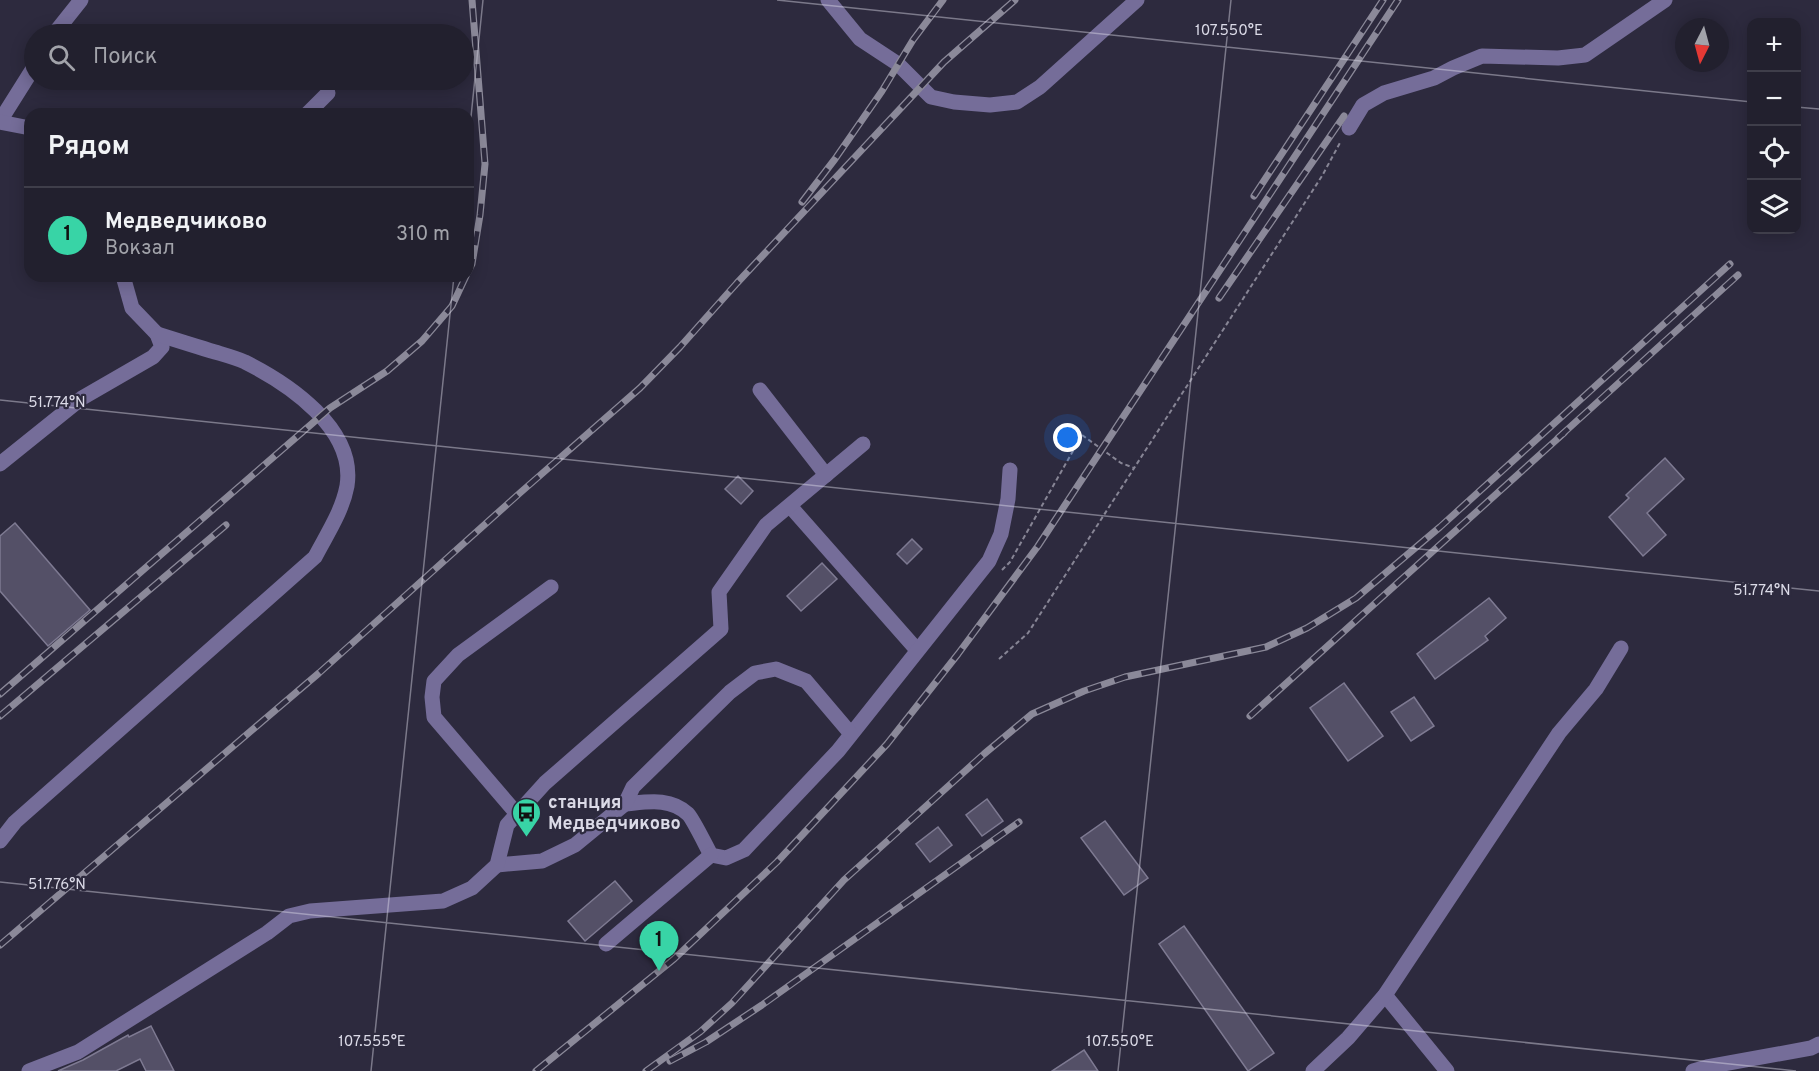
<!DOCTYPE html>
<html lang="ru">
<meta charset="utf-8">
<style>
body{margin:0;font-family:Overpass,sans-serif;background:#2e2d3a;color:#f1f3f6}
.controls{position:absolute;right:18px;top:18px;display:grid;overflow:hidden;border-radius:12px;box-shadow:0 3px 15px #0003}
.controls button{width:54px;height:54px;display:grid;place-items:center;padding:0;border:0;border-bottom:2px solid #3f3e4a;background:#22202e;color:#f1f3f6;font:30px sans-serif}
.compass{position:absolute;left:1675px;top:18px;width:54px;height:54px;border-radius:50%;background:#22202e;box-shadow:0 3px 15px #0003;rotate:186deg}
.you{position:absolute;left:1068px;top:438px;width:21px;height:21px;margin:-15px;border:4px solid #fff;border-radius:50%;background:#1a73e8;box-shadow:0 0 0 9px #1a73e833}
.badge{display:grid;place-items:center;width:39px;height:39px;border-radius:50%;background:#38d4a6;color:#111;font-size:20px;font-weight:700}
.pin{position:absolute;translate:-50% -50px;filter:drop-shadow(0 2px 3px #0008)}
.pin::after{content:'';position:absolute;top:32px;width:21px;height:18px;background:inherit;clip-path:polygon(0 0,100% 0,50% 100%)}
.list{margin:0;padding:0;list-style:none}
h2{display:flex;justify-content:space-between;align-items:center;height:78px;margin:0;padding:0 24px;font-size:26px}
h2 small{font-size:20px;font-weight:400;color:#a2a3aa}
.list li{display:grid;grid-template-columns:39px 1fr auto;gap:18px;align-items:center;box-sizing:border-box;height:96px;padding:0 24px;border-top:2px solid #3f3e4a}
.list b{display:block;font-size:22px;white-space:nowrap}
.list p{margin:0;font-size:20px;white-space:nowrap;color:#a2a3aa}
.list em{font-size:20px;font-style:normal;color:#a2a3aa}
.icon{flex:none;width:33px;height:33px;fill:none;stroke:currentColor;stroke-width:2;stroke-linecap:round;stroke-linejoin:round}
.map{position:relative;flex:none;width:1819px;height:1071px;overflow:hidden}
.search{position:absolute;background:#22202e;box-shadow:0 3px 15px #0003;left:24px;top:24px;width:450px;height:66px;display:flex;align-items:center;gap:15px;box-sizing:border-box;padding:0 21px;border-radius:33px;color:#a2a3aa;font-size:22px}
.panel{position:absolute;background:#22202e;box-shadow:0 3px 15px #0003;left:24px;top:108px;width:450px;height:174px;border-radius:18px}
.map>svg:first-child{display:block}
</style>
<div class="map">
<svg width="1819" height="1071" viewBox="0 0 1819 1071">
<rect width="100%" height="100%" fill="#2d2a3e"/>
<g fill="#545067" stroke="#7e7a92" stroke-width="1.5">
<polygon points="1665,458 1684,479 1647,513 1666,535 1643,556 1609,517 1629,498 1626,495"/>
<polygon points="738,476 753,491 741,504 725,489"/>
<polygon points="15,523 90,610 48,646 0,591 0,536"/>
<polygon points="912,539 922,549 907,564 897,554"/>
<polygon points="822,563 837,579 801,611 787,596"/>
<polygon points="1489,598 1506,618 1485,636 1488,640 1435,679 1417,654"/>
<polygon points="1344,683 1383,736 1348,761 1310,708"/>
<polygon points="1414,697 1434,726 1411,741 1391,712"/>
<polygon points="987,799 1003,821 982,836 966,815"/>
<polygon points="1105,821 1148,878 1124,895 1081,838"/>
<polygon points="938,827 952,845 930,862 916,844"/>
<polygon points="615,881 632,901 585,941 568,921"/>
<polygon points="1184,926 1274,1053 1248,1071 1159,944"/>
<polygon points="151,1026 174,1071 146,1071 140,1059 116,1071 58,1071 83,1060 128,1035 129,1037"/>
<polygon points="1084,1050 1098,1071 1052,1071"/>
</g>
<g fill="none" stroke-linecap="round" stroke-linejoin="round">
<g stroke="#878595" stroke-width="2" stroke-dasharray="4.5 3" stroke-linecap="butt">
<polyline points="1002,570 1010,562 1082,435 1121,463 1134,468"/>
<polyline points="999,659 1028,633 1322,176 1341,141"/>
</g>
<g stroke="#756d99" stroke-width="15">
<polyline points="828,0 860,39 898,64 931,97 954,102 990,105 1017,102 1040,87 1137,0"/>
<polyline points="54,34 81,0"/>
<polyline points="307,114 328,93"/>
<polyline points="0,121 34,67"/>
<polyline points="0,122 30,128"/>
<polyline points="1349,128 1363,105 1384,93 1434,78 1453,68 1482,56 1558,58 1585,55 1665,0"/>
<polyline points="760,390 826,475"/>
<polyline points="0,464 82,398 153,357 162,347 157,334 132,308 123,276"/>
<polyline points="790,506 917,650"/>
<path d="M625,804c22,-2 45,-7 63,10 5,5 18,32 23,41l15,3 18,-8 94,-99 151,-190 12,-27 7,-35 2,-29"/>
<polyline points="517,814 434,717 432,697 434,681 458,655 551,587"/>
<path d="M0,841l15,-19 300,-265c12,-23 27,-45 32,-71 9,-57 -58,-102 -102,-124 -9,-4 -20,-7 -30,-10 -20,-6 -39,-12 -58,-18"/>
<polyline points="497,865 542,861 575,845 625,804 633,787 730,692 755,673 776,669 806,681 851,734"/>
<polyline points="606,944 711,855"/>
<polyline points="1385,995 1447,1071"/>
<polyline points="29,1071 78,1052 267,933 289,916 310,911 443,901 472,888 497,865 507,825 545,783 721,629 719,592 766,525 863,444"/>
<polyline points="1313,1071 1348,1038 1385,995 1559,733 1596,689 1621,648"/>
<polyline points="1693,1071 1707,1067 1811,1048 1819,1044"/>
</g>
<defs>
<g id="rail">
<polyline points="1254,196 1383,0"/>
<polyline points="802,202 835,159 882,91 913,40 943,0"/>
<polyline points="468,272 472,264 480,215 485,164 472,0"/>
<polyline points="1219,298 1344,116"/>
<polyline points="1558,438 1738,275"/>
<polyline points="0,694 330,408 387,371 422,341 452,306 466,276"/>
<polyline points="0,716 226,525"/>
<polyline points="1250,716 1564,433"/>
<polyline points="0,945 319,673 521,492 640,388 680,347 737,283 944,62 1015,0"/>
<polyline points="670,1061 706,1042 762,1005 1019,822"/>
<polyline points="536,1071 674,959 777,862 887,744 958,654 1038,546 1398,0"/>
<polyline points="646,1071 700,1032 732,1003 844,880 984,754 1032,714 1084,691 1125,677 1266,647 1307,628 1356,598 1440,527 1730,264"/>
</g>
</defs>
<use href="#rail" stroke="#8b8999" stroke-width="7"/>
<use href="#rail" stroke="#2d2a3e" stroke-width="4.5" stroke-dasharray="14" stroke-linecap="butt"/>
</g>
<path fill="none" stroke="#dbdae7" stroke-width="1.5" stroke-opacity="0.45" d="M777,0l975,102M1796,107l23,2M468,146l15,-146M0,400l1819,191M0,882l1796,189M371,1071l83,-795M1118,1071l113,-1071"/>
<defs>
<symbol id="bus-pin" viewBox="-11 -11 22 30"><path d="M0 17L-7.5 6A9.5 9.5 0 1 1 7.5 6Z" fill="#38d4a6" stroke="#2d2a3e"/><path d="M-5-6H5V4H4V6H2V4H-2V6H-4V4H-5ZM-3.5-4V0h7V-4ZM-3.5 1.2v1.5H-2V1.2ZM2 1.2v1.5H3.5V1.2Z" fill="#111"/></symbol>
</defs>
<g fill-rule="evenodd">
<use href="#bus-pin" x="510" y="796" width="33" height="45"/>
</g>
<g text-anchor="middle" stroke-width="4.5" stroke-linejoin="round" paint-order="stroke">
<g font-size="18" font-weight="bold" fill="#dbdae7" stroke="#2d2a3e" text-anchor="start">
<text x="548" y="808">станция<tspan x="548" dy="21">Медведчиково</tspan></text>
</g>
</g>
<g font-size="15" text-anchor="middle" fill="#dbdae7" stroke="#2d2a3e" stroke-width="4.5" stroke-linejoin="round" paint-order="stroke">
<text x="1229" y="35">107.550°E</text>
<text x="57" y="407">51.774°N</text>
<text x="1762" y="595">51.774°N</text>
<text x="57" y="889">51.776°N</text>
<text x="372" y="1046">107.555°E</text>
<text x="1120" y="1046">107.550°E</text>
</g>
</svg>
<div class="controls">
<button>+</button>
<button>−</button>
<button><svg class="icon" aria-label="locate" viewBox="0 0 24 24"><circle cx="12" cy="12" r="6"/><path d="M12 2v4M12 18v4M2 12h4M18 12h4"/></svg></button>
<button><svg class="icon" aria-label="layers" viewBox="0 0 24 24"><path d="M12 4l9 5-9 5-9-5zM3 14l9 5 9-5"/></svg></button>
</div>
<svg class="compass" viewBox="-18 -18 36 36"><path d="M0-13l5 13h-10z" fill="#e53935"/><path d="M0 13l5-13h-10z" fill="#a2a3aa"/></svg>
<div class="you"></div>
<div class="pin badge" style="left:659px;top:971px">1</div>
<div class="search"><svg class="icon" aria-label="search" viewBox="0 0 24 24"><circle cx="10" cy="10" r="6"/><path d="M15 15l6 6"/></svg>Поиск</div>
<section class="panel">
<h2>Рядом<small></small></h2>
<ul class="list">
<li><span class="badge">1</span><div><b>Медведчиково</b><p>Вокзал</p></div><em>310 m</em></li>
</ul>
</section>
</div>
